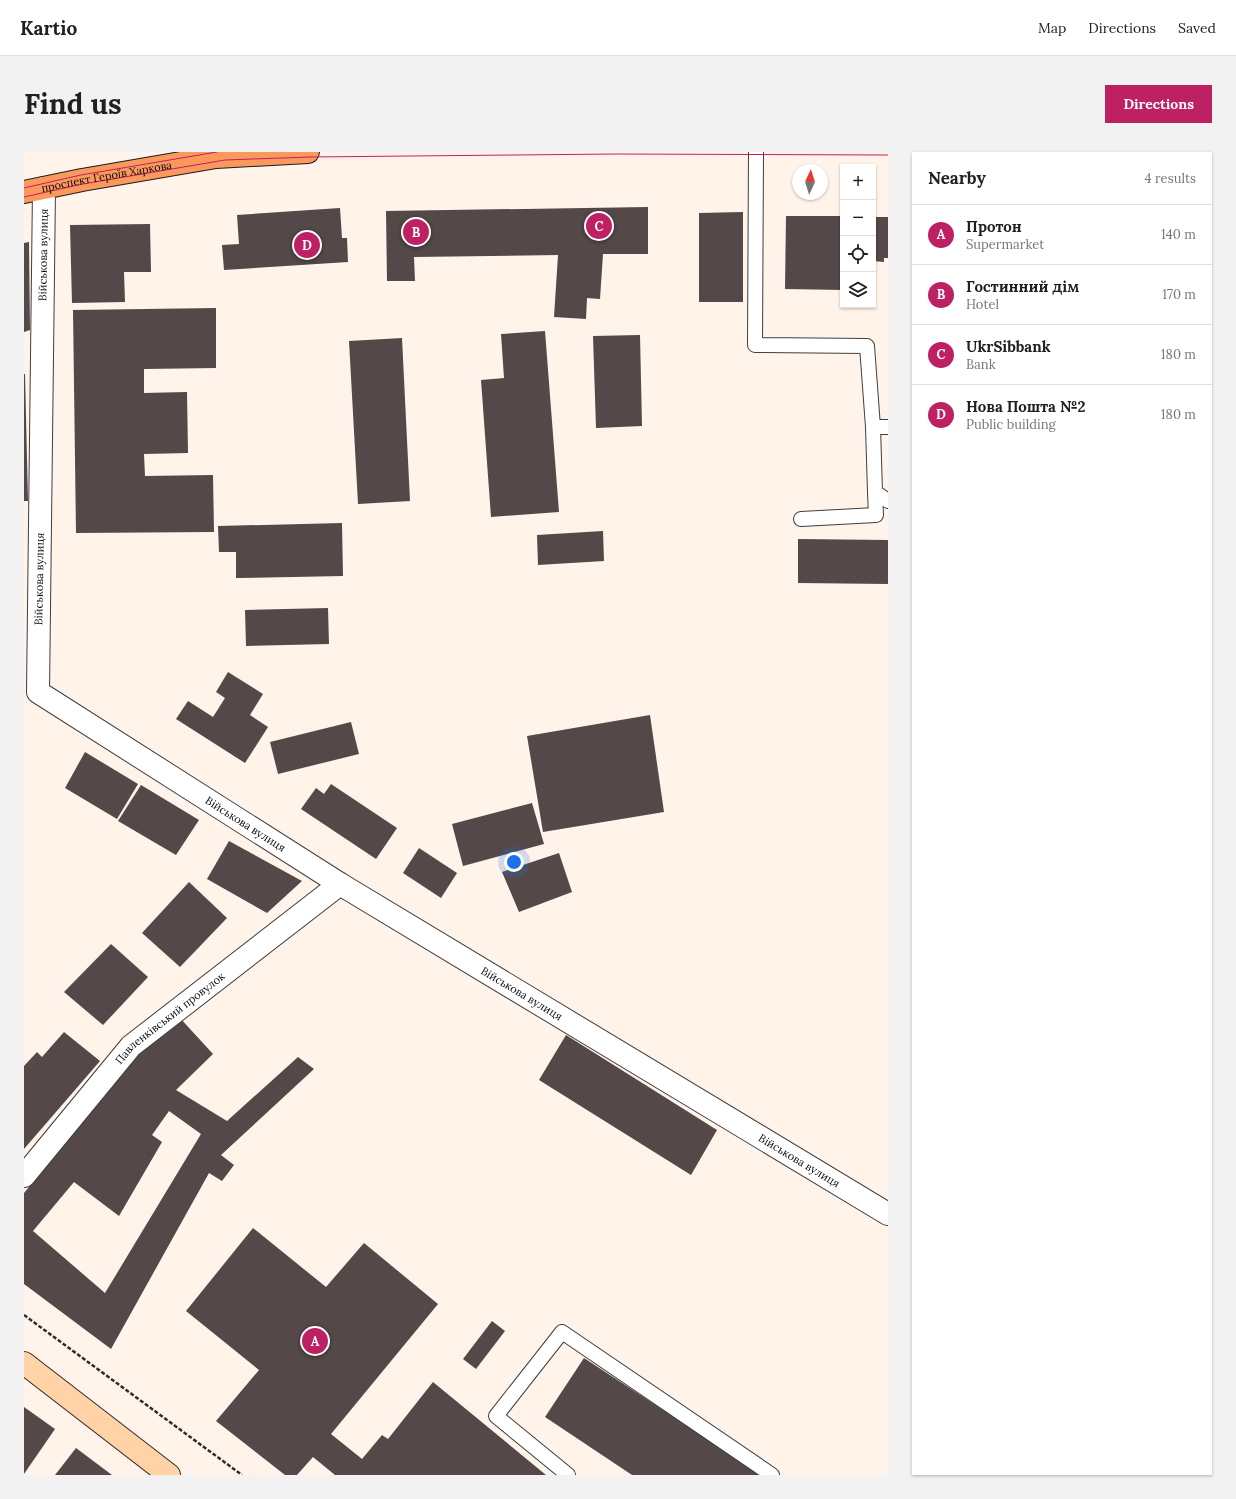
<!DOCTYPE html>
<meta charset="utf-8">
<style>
body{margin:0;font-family:Lora,serif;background:#f2f2f2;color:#202124}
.controls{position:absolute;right:12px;top:12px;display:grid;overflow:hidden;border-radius:0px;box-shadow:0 1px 3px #0004}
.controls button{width:36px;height:36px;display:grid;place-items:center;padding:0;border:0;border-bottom:1px solid #e0e0e0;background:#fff;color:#202124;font:20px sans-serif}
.compass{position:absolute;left:768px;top:12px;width:36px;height:36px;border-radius:50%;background:#fff;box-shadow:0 1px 3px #0004;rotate:4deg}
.you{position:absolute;left:490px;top:710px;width:14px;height:14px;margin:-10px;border:3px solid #fff;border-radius:50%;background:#1a73e8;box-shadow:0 0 0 6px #1a73e833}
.badge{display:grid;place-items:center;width:26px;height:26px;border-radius:50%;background:#bd2164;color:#fff;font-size:13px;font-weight:700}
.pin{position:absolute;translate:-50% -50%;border:2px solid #fff;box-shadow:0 1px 4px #0006}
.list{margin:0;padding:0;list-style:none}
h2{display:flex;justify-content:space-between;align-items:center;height:52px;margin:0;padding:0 16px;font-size:17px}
h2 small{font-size:13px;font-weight:400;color:#757577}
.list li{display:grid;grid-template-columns:26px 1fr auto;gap:12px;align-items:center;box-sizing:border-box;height:60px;padding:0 16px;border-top:1px solid #e0e0e0}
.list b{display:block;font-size:15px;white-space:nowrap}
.list p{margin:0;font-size:13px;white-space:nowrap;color:#757577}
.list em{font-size:13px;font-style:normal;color:#757577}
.icon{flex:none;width:22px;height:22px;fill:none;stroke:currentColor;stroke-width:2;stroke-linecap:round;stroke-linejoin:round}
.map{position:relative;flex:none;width:864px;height:1323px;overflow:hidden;border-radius:0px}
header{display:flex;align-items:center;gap:24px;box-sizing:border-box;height:56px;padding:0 20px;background:#fff;border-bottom:1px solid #e0e0e0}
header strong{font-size:19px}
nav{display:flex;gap:22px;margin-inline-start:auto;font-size:14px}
.intro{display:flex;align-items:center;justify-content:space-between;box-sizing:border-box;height:96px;padding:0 24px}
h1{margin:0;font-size:28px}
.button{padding:10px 18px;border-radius:0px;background:#bd2164;color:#fff;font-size:14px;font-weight:700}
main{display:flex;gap:24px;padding:0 24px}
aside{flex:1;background:#fff;border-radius:0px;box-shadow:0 1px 3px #0004}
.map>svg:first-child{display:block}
</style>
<header>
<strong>Kartio</strong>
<nav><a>Map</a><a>Directions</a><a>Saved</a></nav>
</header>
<div class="intro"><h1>Find us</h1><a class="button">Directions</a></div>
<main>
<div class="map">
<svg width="864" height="1323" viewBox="0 0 864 1323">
<rect width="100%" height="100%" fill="#fff3ea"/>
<g fill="#544848" fill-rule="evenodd">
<polygon points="624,55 624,102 579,102 576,147 563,146 562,167 530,165 534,103 390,105 391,129 363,129 362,59"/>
<polygon points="316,56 318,86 323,86 324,110 200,118 198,93 215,92 213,63"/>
<polygon points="719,60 719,150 675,150 675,61"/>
<polygon points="762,64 819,64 819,138 761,137"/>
<polygon points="849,65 864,65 864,106 860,106 860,110 849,109"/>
<polygon points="126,72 127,120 100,120 101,150 48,151 46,73"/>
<polygon points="5,90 6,178 0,180 0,91"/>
<polygon points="192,156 192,216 120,217 120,241 163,240 164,301 120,302 121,324 189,323 190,380 52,381 49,158"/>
<polygon points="521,179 535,360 467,365 457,228 480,226 477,182"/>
<polygon points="616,183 618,274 572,276 569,184"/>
<polygon points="378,186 386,349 334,352 325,189"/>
<polygon points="0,222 1,222 4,349 0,349"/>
<polygon points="318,371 319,424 212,426 212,400 195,400 194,374"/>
<polygon points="579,379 580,409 514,413 513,383"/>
<polygon points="774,387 864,388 864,432 774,431"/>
<polygon points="304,456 305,492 222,494 221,458"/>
<polygon points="204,520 239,542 226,563 244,575 221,611 152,567 164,549 189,565 201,546 192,540"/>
<polygon points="626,563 640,660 519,680 503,584"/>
<polygon points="327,570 335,602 254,622 246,590"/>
<polygon points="61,600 114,632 93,667 41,636"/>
<polygon points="307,632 373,676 352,707 277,657 292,636 300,642"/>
<polygon points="117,633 175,668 152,703 94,669"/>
<polygon points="508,651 520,692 439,714 428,672"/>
<polygon points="205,689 278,729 243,761 183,727"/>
<polygon points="395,696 433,721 417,746 379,721"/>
<polygon points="535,701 548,740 495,760 478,720"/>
<polygon points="165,730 203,766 156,815 118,781"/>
<polygon points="87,792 124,825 79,873 40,840"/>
<path d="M156,866l33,36 -37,36 51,31 71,-64 16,12 -93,86 13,10 -12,16 -13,-8 -98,176 -87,-65v-91l117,-142zM145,959l32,23 -96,159 -72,-62 41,-49 45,34 43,-74 -10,-7z"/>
<polygon points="40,880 76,909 0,997 0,914 13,900 18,905"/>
<polygon points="542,883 693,978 667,1023 515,928"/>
<polygon points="229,1076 302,1135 340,1091 414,1152 307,1282 338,1307 358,1283 364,1287 409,1230 522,1323 311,1323 289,1305 273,1323 261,1323 192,1269 235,1218 162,1159"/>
<polygon points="468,1169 481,1179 452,1217 439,1207"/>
<polygon points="560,1206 738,1323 608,1323 521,1265"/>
<polygon points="0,1255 31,1277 0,1322"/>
<polygon points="52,1296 88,1323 31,1323"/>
</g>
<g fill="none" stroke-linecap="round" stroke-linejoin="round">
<defs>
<g id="lane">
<polyline points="732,0 731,193 843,194 849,275 851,340 864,349"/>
<polyline points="849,275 864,275"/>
<polyline points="777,367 852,363 851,340"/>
<polyline points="544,1323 472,1264 538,1180 748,1323"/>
</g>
<g id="street">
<path id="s1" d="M20,36l-6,504 302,192 548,330"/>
<path id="s2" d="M0,1024l107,-130 209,-162"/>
</g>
<polyline id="secondary" points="0,1211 145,1323"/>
<g id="primary">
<path id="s3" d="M0,40l58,-12 134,-23 92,-5"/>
</g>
</defs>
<use href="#lane" stroke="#3e3e3e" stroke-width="16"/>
<use href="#street" stroke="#3e3e3e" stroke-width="24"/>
<use href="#secondary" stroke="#2d2d2d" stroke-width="24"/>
<use href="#primary" stroke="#1c1c1c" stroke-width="24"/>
<polyline stroke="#2d2d2d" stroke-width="2.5" stroke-dasharray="4 2" stroke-linecap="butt" points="0,1163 218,1323"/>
<use href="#lane" stroke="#fff" stroke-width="14"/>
<use href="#street" stroke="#fff" stroke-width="22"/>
<use href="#secondary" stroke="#ffd3a5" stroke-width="22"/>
<use href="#primary" stroke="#fb995d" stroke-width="22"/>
<g stroke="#bd2164" stroke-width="1">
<polyline points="0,36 57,23 193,0"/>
<polyline points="0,45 59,32 201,8 286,5 592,2 864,3"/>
</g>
</g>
<g text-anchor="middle" stroke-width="4" stroke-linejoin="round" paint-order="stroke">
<g font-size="11" fill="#0b0b0b" stroke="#fff">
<text dy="4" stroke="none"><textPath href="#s3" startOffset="84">проспект Героїв Харкова</textPath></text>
<text transform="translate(19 103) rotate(-89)" y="4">Військова вулиця</text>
<text transform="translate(15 427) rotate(-89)" y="4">Військова вулиця</text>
<text dy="4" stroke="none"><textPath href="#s1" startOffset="750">Військова вулиця</textPath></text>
<text dy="4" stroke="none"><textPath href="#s1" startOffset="1074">Військова вулиця</textPath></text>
<text dy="4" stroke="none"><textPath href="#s2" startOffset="216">Павленківський провулок</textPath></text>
<text dy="4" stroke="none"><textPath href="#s1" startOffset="1398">Військова вулиця</textPath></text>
</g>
</g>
</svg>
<div class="controls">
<button>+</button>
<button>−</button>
<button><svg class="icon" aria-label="locate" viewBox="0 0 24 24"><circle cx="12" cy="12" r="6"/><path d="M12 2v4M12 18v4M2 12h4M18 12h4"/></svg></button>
<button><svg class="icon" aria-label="layers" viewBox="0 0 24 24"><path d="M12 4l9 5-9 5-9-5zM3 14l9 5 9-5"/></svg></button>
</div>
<svg class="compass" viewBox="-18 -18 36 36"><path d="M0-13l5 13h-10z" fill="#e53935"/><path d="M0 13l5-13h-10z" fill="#757577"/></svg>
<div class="you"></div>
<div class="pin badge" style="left:291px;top:1189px">A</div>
<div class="pin badge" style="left:392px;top:80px">B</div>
<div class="pin badge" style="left:575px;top:74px">C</div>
<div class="pin badge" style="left:283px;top:93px">D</div>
</div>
<aside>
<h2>Nearby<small>4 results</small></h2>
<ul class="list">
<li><span class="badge">A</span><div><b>Протон</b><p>Supermarket</p></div><em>140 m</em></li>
<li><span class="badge">B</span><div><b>Гостинний дім</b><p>Hotel</p></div><em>170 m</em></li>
<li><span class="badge">C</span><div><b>UkrSibbank</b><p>Bank</p></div><em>180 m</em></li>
<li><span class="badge">D</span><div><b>Нова Пошта №2</b><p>Public building</p></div><em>180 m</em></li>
</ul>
</aside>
</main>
